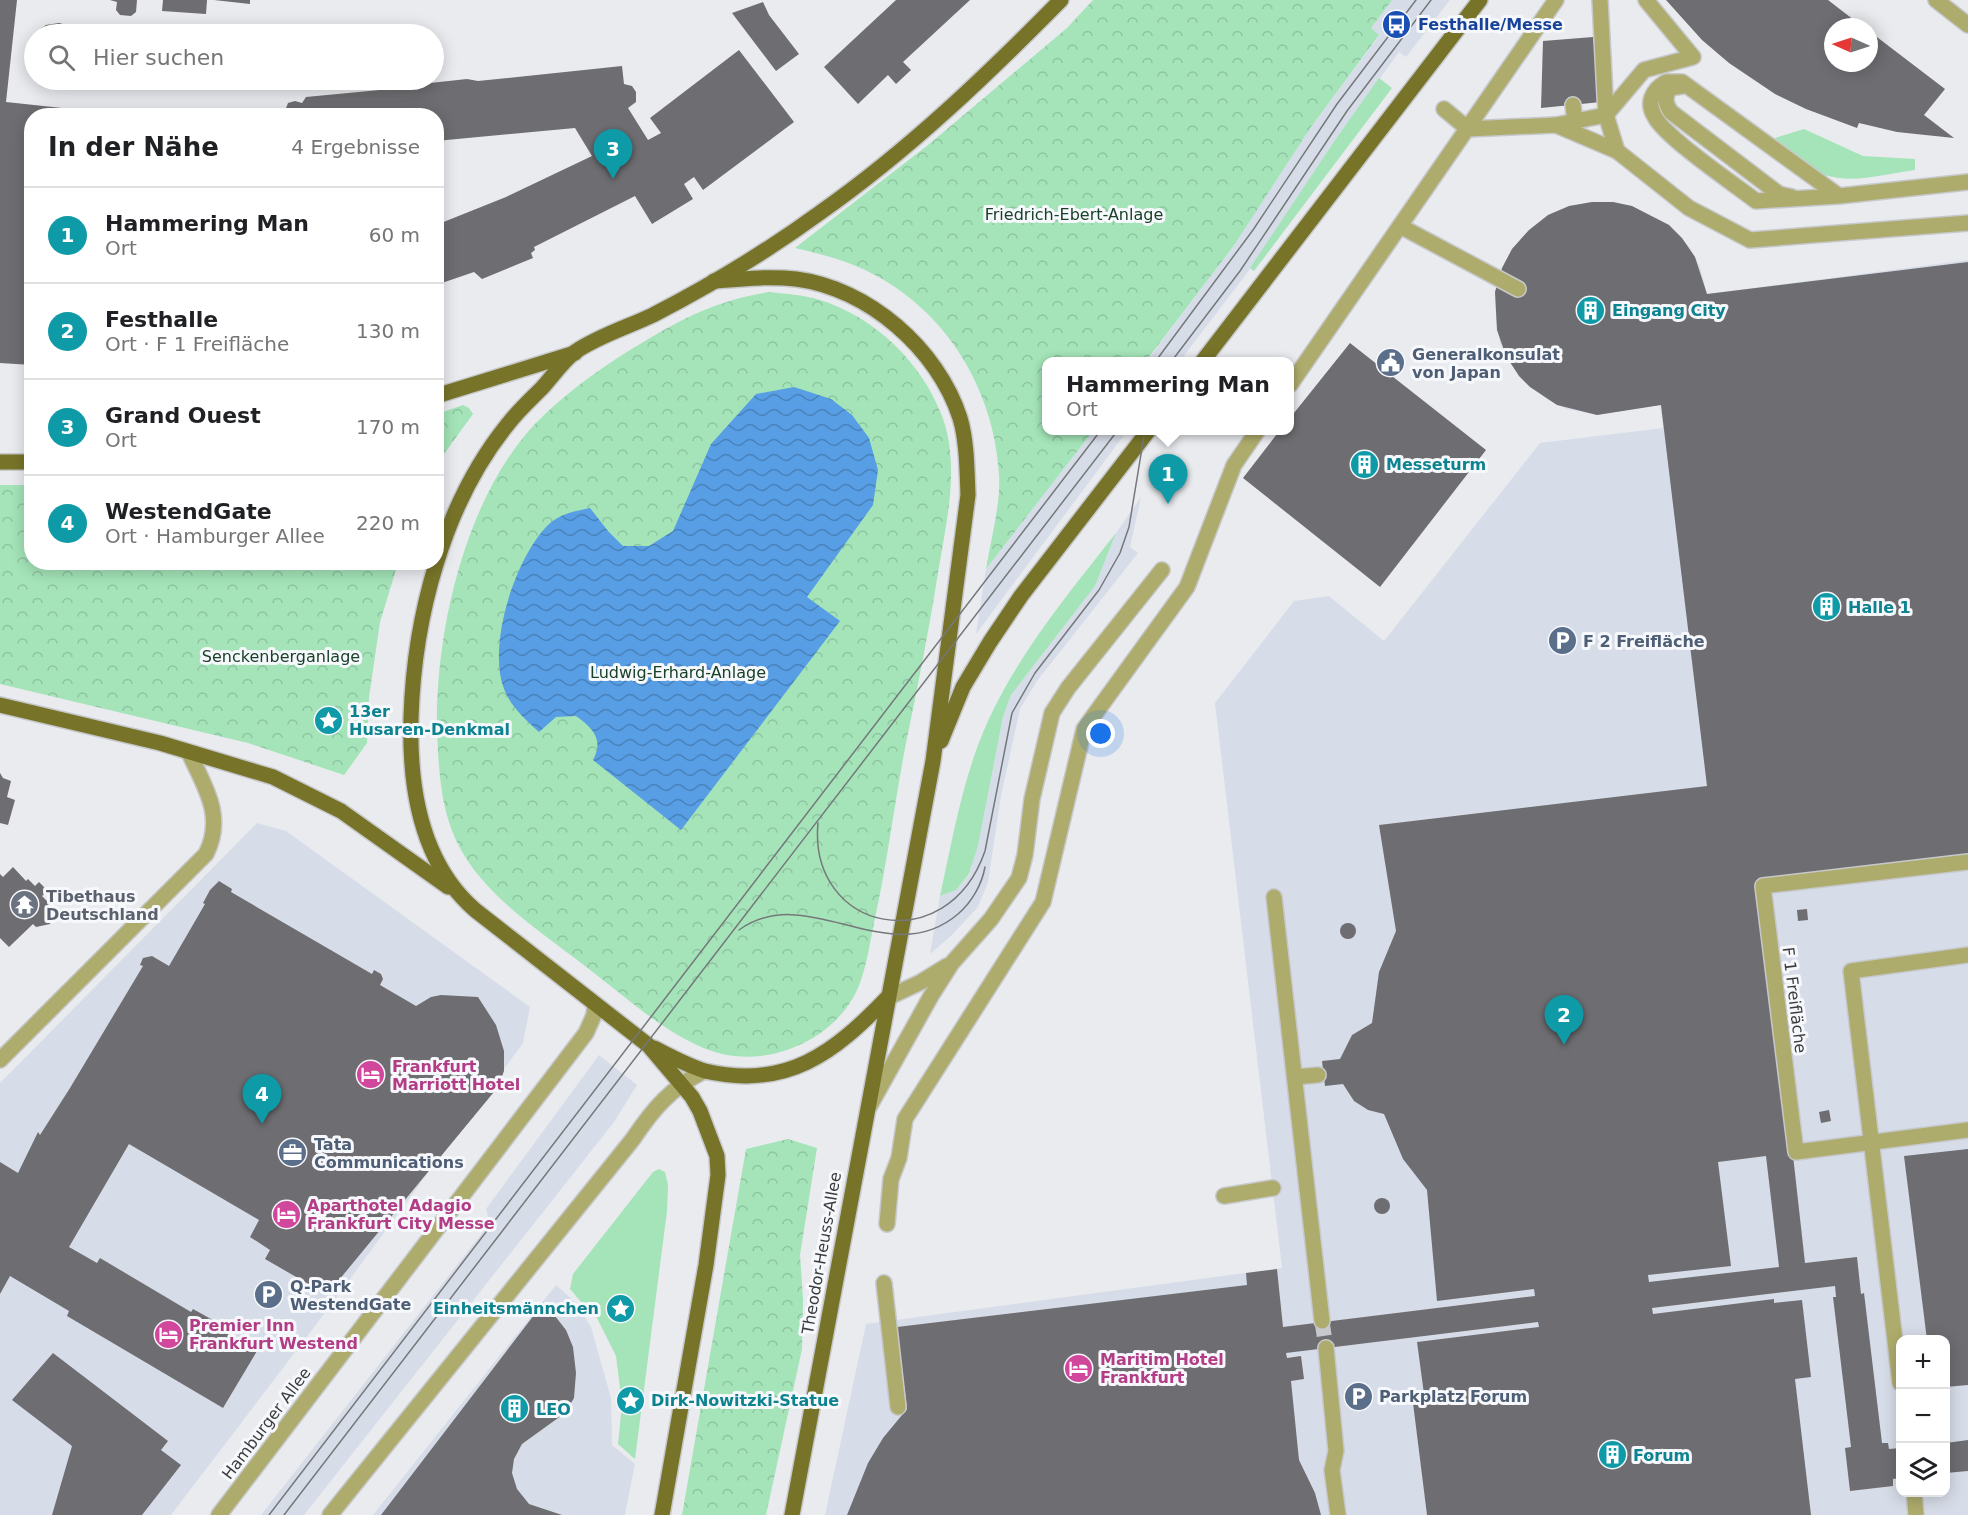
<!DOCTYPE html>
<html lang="de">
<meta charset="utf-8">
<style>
body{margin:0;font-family:"DejaVu Sans",sans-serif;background:#f6f6f6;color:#202124}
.controls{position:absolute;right:18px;bottom:18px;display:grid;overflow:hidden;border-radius:12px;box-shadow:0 3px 15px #0003}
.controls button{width:54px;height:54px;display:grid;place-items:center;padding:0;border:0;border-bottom:2px solid #e0e0e0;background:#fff;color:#202124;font:30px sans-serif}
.compass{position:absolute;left:1824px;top:18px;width:54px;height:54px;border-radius:50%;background:#fff;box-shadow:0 3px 15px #0003;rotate:273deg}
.you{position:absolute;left:1101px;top:734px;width:21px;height:21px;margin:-15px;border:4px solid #fff;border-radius:50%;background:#1a73e8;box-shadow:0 0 0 9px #1a73e833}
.badge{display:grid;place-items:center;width:39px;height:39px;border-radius:50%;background:#8f5d0b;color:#fff;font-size:20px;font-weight:700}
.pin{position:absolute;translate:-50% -50px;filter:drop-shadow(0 2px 3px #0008)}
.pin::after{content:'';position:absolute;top:32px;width:21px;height:18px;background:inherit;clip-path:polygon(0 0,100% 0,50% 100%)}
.popup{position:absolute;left:1042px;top:357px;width:252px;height:78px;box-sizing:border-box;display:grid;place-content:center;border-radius:12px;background:#fff;filter:drop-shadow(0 2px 4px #0005);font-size:20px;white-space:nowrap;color:#757577}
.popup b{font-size:22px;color:#202124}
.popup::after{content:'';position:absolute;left:50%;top:100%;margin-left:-12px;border:12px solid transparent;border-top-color:#fff}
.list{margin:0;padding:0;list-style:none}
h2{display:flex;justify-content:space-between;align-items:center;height:78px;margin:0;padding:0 24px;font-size:26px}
h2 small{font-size:20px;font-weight:400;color:#757577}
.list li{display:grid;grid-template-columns:39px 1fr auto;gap:18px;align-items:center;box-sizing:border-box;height:96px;padding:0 24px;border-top:2px solid #e0e0e0}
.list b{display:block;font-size:22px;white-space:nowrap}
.list p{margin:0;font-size:20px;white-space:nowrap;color:#757577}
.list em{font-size:20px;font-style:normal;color:#757577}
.icon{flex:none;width:33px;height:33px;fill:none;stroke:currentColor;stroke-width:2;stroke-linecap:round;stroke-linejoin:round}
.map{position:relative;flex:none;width:1968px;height:1515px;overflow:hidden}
.search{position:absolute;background:#fff;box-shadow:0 3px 15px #0003;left:24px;top:24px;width:420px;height:66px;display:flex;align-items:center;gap:15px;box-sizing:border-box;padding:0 21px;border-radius:33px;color:#757577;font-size:22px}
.panel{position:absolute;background:#fff;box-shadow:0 3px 15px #0003;left:24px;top:108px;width:420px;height:462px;border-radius:24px}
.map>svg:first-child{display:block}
</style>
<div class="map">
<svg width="1968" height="1515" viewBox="0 0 1968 1515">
<defs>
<pattern id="forest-crowns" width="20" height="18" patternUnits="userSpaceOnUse" patternTransform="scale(1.5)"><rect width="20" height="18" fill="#a4e4b8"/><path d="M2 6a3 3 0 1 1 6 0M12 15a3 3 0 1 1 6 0" fill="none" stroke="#8ec49f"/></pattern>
<pattern id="water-waves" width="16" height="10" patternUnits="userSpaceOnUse" patternTransform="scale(1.5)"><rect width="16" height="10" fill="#579ee5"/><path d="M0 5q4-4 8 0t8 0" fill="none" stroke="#4982bb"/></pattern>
</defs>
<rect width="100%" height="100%" fill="#e9ebef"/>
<g fill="#d7dde8" fill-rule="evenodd">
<polygon points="1392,0 1450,0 1406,57 1399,52 1333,143 1253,265 1180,361 1146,362 1235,244 1311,127 1379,36 1370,29"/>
<path d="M1592,202h21l19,4 37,19 21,23 10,19 7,27 261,-34v1255h-1143l41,-191 416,-56 -67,-565 79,-102 35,-5 55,45 156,-198 123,-15 -3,-23 -63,10 -30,-6 -19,-9 -29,-24 -19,-33 -4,-25 -1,-26 7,-24 10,-19 17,-19 20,-15 20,-9zM1900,1340h46v152h-46z"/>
<polygon points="1093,431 1127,431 976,634 986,569"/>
<polygon points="1141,497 1130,547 1138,553 1037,681 1020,709 1001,796 988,882 978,907 952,935 930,954 940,896 956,890 969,875 978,846 1003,717 1011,695 1095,586 1116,533"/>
<polygon points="257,823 286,831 530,1007 523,1043 331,1305 171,1515 0,1515 0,1083"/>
<polygon points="599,1055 637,1085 614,1122 304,1515 261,1515 490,1223 486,1209"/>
<polygon points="556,1285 575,1302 591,1327 611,1398 612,1445 635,1464 625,1515 373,1515"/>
</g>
<g fill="#a4e4b8">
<polygon points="1379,78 1392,88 1254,271 1250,268 1333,143"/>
<path d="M1804,129l59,27 52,3v11c-45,6 -77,20 -117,-9 -10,-7 -17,-12 -23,-23z"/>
<path d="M1116,533l-21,53 -84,109 -8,22 -25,129 -9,28 -13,16 -16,6c13,-59 23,-120 48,-175 32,-70 81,-128 128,-188z"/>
<polygon points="659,1169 665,1172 668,1185 667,1211 635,1459 618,1444 622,1404 616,1356 591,1306 582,1303 570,1289 573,1274 653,1172"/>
</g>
<g fill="url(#forest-crowns)">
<path d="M1093,0h299l-21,28 8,7 -68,92 -76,117 -89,117 -100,1v68l47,1 -107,138c5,-31 15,-65 13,-95 -5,-85 -53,-164 -130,-202 -23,-12 -49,-18 -74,-24l133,-103 139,-117z"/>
<path d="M770,292c16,2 35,3 50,8 55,17 102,63 122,116 18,48 5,103 -3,151 -9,57 -20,114 -32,171 -12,60 -19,121 -32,180 -5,23 -8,48 -17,70 -22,50 -84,78 -136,66 -49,-12 -97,-58 -137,-88 -27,-21 -55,-40 -80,-63 -59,-54 -65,-96 -68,-173 -2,-98 28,-231 97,-305 29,-30 61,-53 96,-75 47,-29 85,-50 140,-58z"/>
<polygon points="463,405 469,408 473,414 441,458 437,459 437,414"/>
<polygon points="0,485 31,485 32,562 398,563 380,622 369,697 367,743 344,775 248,743 0,684"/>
<polygon points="788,1139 817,1148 800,1255 803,1299 802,1349 766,1515 682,1515 746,1149"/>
</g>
<path fill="url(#water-waves)" d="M794,387l37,12 21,16 17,23 9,32 -5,35 -66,92 33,24 -159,209 -88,-70c11,-20 0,-32 -17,-44l-20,1 -17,15c-14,-13 -28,-25 -35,-43 -17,-44 11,-131 44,-164 11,-11 27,-14 42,-17l18,23 15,15h26l24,-15 38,-87 45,-50z"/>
<g fill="#6e6d71" fill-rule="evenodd">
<polygon points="0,0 17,0 6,102 118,114 32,116 32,365 0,363"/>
<polygon points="110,0 137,0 136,12 131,16 120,15 116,10 117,2"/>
<polygon points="163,0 207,0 206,14 162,11"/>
<polygon points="214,0 250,0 250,4"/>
<polygon points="896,0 970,0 903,62 911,70 896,84 888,75 858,104 824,67"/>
<polygon points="1666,0 1828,0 1863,27 1833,27 1833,63 1869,63 1869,31 1945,89 1924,115 1954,138 1897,132 1859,123 1857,128 1806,109 1775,94 1729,63 1702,40"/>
<polygon points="763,2 769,15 799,54 776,71 732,13"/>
<polygon points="59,23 74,27 83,34 34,34 34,55 26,54 28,45 36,32 46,25"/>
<polygon points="1593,37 1601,102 1541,108 1543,41"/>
<polygon points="739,50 794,122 703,190 694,177 684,184 693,199 652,224 635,196 534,247 535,250 531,253 533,258 482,279 474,272 436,285 436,225 506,197 592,156 575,128 436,141 436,116 283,116 288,103 295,101 302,103 306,97 411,87 421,84 467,79 478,81 622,66 624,84 632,86 636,92 636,102 628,108 648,140 661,133 650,118"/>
<polygon points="181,111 196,116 165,116 175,112"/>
<path d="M1592,202h21l19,4 37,19 13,13 13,19 12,37 261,-32v600l-205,24 42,377 52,-6 4,37 3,-1 18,150h6l1,6 11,-1v30l-7,1v7l-43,5 -5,-43 6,-1 -18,-150h3l-1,-11 -183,22 1,6 121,-15v4l28,-3 9,77 -16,2 16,136h-384l-15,-120 12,-1 -7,-52 122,-15 -1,-5 -252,31 1,5 14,-2 3,23 -13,2 8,79 16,33 6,22h-474l21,-52 15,-25 24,-29 -10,-82 350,-42 -1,-12 31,-4 6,58 252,-31 -1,-7 -97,12 -10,-111 -24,-31 -19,-45 -16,-4 -14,-9 -11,-17 -18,2 -3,-25 18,-2 12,-24 20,-12 7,-51 17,-41 -17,-106 328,-39 -46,-381 -64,10 -40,-10 -27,-18 -11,-11 -13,-20 -9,-26 -2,-38 7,-24 10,-19 17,-19 19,-15 21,-9zM1766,1156l13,111 -130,15 -1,-7 83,-9 -13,-104z"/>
<polygon points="1350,343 1486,450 1380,587 1243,478 1280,430 1290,430 1290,418"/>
<polygon points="0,773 3,778 11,781 7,797 15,800 8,825 0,823"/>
<polygon points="13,867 26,881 28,879 35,886 39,882 48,891 42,896 55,909 50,924 36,927 33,924 9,947 0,938 0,874 3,877"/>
<polygon points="219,881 232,889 231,892 372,974 374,970 381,974 383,979 380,985 416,1006 431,997 441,995 478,997 496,1025 504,1051 504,1071 498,1087 334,1286 317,1289 265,1259 270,1250 250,1237 259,1220 129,1144 69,1247 97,1263 100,1258 191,1312 193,1309 229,1329 226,1333 257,1351 223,1408 67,1316 69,1311 10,1276 0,1294 0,1162 18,1173 38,1132 40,1135 70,1088 143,966 140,965 143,958 152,956 169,966 205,904 203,903 210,890"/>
<polygon points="1807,909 1808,920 1798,921 1797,910"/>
<circle cx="1348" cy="931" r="8"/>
<polygon points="1829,1110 1831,1121 1821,1123 1819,1112"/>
<polygon points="1968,1149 1968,1385 1946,1387 1946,1340 1927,1340 1904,1156"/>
<circle cx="1382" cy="1206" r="8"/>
<polygon points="544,1302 566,1330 573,1347 576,1373 574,1398 565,1413 522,1444 514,1459 512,1473 517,1489 529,1504 562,1515 381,1515"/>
<polygon points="53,1353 168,1441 161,1450 181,1465 142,1515 52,1515 72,1446 12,1400"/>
<polygon points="1968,1440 1968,1471 1946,1473 1946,1443"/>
</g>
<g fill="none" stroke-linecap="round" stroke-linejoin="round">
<polyline stroke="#c6c8cb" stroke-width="15" stroke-dasharray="15 8" stroke-linecap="butt" points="1322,1321 1326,1348"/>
<defs>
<g id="minor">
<polyline points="1600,0 1606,115 1617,151"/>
<polyline points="1936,0 1968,25"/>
<path d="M1682,86l-12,2c-6,9 -5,15 1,24l108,82 13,3"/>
<polyline points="1573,105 1575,122"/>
<polyline points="1444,109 1468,129 1556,125 1617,151 1689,208 1750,240 1968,223"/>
<polyline points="1556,125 1606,115 1644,70 1693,57 1646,0"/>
<path d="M1839,196l-157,-114h-16c-14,8 -20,21 -11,35 11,21 79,67 101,84l83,-5 129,-14"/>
<polyline points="1400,226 1518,289"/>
<polyline points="1290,385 1556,0"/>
<polyline points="1968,862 1763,886 1796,1152 1968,1130"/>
<polyline points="1274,897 1322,1321"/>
<polyline points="887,998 921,982 947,966"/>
<path d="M0,1060l206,-206c19,-37 -1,-67 -17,-101"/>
<polyline points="1295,1077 1318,1075"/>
<polyline points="869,1107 931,996 952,963 991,919 1019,878 1025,855 1032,799 1052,713 1068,688 1162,570"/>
<polyline points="1224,1196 1273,1188"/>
<polyline points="887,1224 891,1179 899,1158 905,1119 1043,902 1084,729 1187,587 1234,465 1258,430"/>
<polyline points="884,1283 898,1407"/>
<polyline points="1326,1348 1336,1451 1332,1470 1338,1515"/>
<polyline points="1900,1383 1851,971 1968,955"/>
<polyline points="1914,1492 1916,1515"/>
<polyline points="219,1515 586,1033 594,1015 595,1004"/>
<path d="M330,1515l303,-376c20,-30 38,-51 71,-68"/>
</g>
<g id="major">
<path d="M714,281c27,-2 55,-5 82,-2 72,9 142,70 164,139 7,23 7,53 8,77l-35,266 -141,754"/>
<polyline points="1202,362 1480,0"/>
<polyline points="436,396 575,353"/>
<polyline points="0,462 32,462"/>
<polyline points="0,705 160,743 273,777 341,811 448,887"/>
<polyline points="941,741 963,687 990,642 1021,596 1149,430"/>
<path d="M654,1048c16,8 34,18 51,23 82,19 129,-18 182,-73"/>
<path d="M662,1515l44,-250 12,-90 -1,-19 -17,-45 -8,-14 -44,-52 -173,-135c-54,-47 -66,-124 -64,-192 3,-100 32,-214 97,-294 10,-13 22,-24 34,-36 10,-11 21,-27 33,-36 23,-16 53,-25 78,-37 58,-30 116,-65 168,-103 88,-62 165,-136 240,-212"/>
</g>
</defs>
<use href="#minor" stroke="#c6c8cb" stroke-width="18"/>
<use href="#major" stroke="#c6c8cb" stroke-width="18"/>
<use href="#minor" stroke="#aeac6c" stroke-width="15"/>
<use href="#major" stroke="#777429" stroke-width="15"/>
<g stroke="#76777a" stroke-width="1.5">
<polyline points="1155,362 1253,230 1337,104 1416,0"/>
<polyline points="1171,362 1240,271 1347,111 1431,0"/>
<path d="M818,823c-10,109 129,138 167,28l27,-138 23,-40 64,-83 21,-37 9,-26 16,-97"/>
<path d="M739,930c69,-50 150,43 219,-16 14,-12 24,-30 27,-47"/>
<path d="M269,1515c277,-362 554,-724 832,-1085"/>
<polyline points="284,1515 1118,430"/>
</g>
</g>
<defs>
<symbol id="bus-disc" viewBox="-11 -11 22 22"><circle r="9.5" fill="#1a4fb4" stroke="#f6f8fc"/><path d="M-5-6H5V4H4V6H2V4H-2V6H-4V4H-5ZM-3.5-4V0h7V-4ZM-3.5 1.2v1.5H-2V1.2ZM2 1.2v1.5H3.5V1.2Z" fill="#fff"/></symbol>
<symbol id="building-disc" viewBox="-11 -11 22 22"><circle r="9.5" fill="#0f9aa8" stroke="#f6f8fc"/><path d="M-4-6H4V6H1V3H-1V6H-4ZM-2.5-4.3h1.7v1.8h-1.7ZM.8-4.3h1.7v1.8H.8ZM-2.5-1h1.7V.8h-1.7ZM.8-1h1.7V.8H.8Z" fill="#fff"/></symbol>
<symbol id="civic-disc" viewBox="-11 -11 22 22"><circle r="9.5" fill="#5c6f8a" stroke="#f6f8fc"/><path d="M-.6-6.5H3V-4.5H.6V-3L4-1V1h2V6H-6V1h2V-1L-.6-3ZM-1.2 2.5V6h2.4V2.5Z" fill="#fff"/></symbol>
<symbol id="parking-disc" viewBox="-11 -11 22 22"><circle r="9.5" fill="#5c6f8a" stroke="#f6f8fc"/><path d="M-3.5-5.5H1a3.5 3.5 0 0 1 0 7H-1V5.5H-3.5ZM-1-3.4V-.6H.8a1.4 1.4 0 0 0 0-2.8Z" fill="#fff"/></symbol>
<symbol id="sight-disc" viewBox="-11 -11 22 22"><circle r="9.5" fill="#0f9aa8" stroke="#f6f8fc"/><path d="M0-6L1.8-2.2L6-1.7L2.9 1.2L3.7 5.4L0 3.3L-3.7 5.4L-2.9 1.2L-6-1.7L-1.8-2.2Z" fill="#fff"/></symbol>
<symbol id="temple-disc" viewBox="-11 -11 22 22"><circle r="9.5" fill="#6b7280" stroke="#f6f8fc"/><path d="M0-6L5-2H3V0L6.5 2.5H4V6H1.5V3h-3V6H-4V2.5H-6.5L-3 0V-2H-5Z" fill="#fff"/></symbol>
<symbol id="hotel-disc" viewBox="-11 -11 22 22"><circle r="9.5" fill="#d1479c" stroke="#f6f8fc"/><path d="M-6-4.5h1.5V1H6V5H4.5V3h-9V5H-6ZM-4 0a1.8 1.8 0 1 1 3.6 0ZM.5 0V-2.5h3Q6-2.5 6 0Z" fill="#fff"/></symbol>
<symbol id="office-disc" viewBox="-11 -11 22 22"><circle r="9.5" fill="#5c6f8a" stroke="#f6f8fc"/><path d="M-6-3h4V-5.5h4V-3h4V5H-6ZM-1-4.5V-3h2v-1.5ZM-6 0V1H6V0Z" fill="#fff"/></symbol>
</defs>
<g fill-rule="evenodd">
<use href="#bus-disc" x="1380" y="8" width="33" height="33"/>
<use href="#building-disc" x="1574" y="294" width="33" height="33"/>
<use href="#civic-disc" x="1374" y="346" width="33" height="33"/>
<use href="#building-disc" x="1348" y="448" width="33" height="33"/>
<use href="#building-disc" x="1810" y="590" width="33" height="33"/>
<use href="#parking-disc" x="1546" y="624" width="33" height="33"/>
<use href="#sight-disc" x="312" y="704" width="33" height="33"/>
<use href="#temple-disc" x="8" y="888" width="33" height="33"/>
<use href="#hotel-disc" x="354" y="1058" width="33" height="33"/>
<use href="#office-disc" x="276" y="1136" width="33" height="33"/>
<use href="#hotel-disc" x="270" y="1198" width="33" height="33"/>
<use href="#parking-disc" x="252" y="1278" width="33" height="33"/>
<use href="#sight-disc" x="604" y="1292" width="33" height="33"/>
<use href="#hotel-disc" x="152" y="1318" width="33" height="33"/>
<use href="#hotel-disc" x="1062" y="1352" width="33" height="33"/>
<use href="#parking-disc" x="1342" y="1380" width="33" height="33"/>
<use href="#sight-disc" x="614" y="1384" width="33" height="33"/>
<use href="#building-disc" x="498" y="1392" width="33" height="33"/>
<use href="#building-disc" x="1596" y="1438" width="33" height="33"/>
</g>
<g text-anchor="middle" stroke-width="6" stroke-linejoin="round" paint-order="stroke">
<g font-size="16" font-weight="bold" fill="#164399" stroke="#f6f8fc" text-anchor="start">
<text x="1418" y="30">Festhalle/Messe</text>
</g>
<g font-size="16" fill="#194128" stroke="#f6f8fc">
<text x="1074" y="220">Friedrich-Ebert-Anlage</text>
<text x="281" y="662">Senckenberganlage</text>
<text x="678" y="678">Ludwig-Erhard-Anlage</text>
</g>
<g font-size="16" font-weight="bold" fill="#0d838f" stroke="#f6f8fc" text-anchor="start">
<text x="1612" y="316">Eingang City</text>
<text x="1386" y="470">Messeturm</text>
<text x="1848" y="613">Halle 1</text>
<text x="349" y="717">13er<tspan x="349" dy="18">Husaren-Denkmal</tspan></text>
<text x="599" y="1314" text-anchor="end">Einheitsmännchen</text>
<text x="651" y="1406">Dirk-Nowitzki-Statue</text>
<text x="536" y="1415">LEO</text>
<text x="1633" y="1461">Forum</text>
</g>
<g font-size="16" font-weight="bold" fill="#4e5e75" stroke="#f6f8fc" text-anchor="start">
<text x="1412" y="360">Generalkonsulat<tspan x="1412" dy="18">von Japan</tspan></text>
<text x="1583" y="647">F 2 Freifläche</text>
<text x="314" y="1150">Tata<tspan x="314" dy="18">Communications</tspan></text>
<text x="290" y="1292">Q-Park<tspan x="290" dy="18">WestendGate</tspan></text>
<text x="1379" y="1402">Parkplatz Forum</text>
</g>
<g font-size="16" font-weight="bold" fill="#5b616d" stroke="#f6f8fc" text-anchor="start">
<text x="46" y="902">Tibethaus<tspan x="46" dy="18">Deutschland</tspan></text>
</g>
<g font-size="16" fill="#3a3b3d" stroke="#f6f8fc">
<text transform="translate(1795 1000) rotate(83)" y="6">F 1 Freifläche</text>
<text transform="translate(821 1253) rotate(-80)" y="6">Theodor-Heuss-Allee</text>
<text transform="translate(266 1423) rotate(-53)" y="6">Hamburger Allee</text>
</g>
<g font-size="16" font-weight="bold" fill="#b23c85" stroke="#f6f8fc" text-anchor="start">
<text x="392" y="1072">Frankfurt<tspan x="392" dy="18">Marriott Hotel</tspan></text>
<text x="307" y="1211">Aparthotel Adagio<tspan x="307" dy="18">Frankfurt City Messe</tspan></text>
<text x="189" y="1331">Premier Inn<tspan x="189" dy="18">Frankfurt Westend</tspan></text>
<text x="1100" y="1365">Maritim Hotel<tspan x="1100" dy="18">Frankfurt</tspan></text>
</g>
</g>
</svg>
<div class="controls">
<button>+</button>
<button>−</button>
<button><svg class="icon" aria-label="layers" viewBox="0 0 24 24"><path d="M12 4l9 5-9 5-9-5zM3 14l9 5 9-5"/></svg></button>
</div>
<svg class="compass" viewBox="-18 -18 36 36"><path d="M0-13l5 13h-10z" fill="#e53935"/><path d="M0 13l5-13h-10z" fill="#757577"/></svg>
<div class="you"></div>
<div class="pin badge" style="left:1168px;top:504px;background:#0f9aa8">1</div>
<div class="popup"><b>Hammering Man</b>Ort</div>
<div class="pin badge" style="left:1564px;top:1045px;background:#0f9aa8">2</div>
<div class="pin badge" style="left:613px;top:179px;background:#0f9aa8">3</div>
<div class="pin badge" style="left:262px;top:1124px;background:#0f9aa8">4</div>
<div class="search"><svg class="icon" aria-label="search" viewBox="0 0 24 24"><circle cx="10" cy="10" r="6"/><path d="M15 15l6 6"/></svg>Hier suchen</div>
<section class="panel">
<h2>In der Nähe<small>4 Ergebnisse</small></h2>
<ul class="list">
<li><span class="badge" style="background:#0f9aa8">1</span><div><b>Hammering Man</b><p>Ort</p></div><em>60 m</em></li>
<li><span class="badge" style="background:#0f9aa8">2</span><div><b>Festhalle</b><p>Ort · F 1 Freifläche</p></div><em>130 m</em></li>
<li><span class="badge" style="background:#0f9aa8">3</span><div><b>Grand Ouest</b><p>Ort</p></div><em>170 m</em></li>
<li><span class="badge" style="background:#0f9aa8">4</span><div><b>WestendGate</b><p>Ort · Hamburger Allee</p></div><em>220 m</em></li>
</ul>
</section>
</div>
